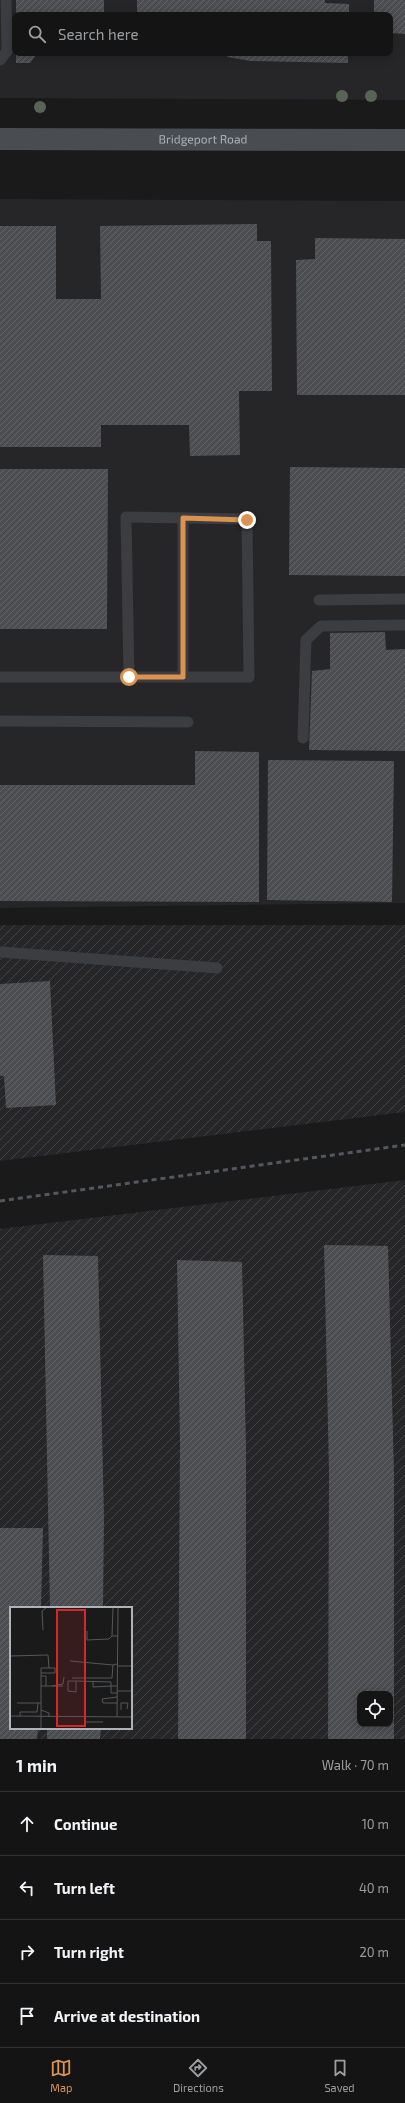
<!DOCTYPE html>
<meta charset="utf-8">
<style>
body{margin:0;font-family:"Exo 2",sans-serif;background:#212122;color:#f1f3f6}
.controls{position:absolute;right:12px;bottom:12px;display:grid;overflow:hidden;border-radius:8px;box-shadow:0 2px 10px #0003}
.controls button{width:36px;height:36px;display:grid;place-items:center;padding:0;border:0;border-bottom:1px solid #333334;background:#141414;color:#f1f3f6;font:20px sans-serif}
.stop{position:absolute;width:12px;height:12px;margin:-9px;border:3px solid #dd9350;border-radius:50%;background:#fff}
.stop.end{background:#dd9350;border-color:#fff;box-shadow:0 1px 4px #0008}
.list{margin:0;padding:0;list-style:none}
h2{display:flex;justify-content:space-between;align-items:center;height:52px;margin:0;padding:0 16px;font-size:17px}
h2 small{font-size:13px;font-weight:400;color:#9d9ea0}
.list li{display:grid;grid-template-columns:26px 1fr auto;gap:12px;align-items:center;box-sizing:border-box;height:64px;padding:0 16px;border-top:1px solid #333334}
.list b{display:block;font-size:15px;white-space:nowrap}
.list em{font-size:13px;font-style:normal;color:#9d9ea0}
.icon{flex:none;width:22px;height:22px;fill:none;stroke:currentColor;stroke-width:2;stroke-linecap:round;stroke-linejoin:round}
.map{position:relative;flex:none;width:405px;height:1739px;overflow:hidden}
.search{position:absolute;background:#141414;box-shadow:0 2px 10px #0003;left:12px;right:12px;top:12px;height:44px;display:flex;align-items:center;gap:10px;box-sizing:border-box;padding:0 14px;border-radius:8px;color:#9d9ea0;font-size:15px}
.sheet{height:308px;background:#141414}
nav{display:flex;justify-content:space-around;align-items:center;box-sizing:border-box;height:56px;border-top:1px solid #333334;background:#141414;font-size:11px;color:#9d9ea0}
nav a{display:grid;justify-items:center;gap:2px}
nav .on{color:#dd9350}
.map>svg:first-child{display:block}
</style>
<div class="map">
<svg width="405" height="1739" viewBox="0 0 405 1739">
<defs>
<pattern id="industrial-furrows" width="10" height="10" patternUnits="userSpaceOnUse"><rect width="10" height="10" fill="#262628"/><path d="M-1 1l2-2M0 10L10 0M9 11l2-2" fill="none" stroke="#434345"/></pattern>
<pattern id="building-hatch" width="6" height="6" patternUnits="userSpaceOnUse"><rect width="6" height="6" fill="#4c4d50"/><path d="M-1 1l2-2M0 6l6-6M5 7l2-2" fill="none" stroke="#636467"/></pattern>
</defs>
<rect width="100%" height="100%" fill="#1a1a1b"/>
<g fill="#262628" fill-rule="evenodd">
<path d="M0,0h405v100l-405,-2zM15,15h375v38h-375z"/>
<polygon points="0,199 405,201 405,903 0,908"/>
</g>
<g fill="url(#industrial-furrows)" fill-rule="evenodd">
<polygon points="0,925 405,925 405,1112 0,1161"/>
<path d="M405,1180v559h-405v-510zM11,1608h120v120h-120zM360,1694h30v30h-30z"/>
</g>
<g fill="url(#building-hatch)" fill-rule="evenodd">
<rect x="16" y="0" width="88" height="15"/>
<polygon points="137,0 325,0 325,3 349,4 349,15 137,15"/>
<polygon points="374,0 405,0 405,34 390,33 390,15 374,15"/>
<polygon points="16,53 36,53 36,55 30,63 16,63"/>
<polygon points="222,53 348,53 348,63 250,61 228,57"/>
<polygon points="257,224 257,241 271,241 272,391 239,391 240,455 190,456 189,425 101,425 101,447 0,447 0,226 56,226 56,299 101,299 100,226"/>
<polygon points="315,238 405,239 405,395 297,395 296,260 315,259"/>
<polygon points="290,467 405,468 405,576 289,575"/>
<polygon points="0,469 108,469 107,629 0,629"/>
<polygon points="385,632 386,650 405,649 405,751 309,750 312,671 330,669 330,633"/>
<polygon points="195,751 259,752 259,902 0,901 0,785 195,785"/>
<polygon points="268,760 394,761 392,902 267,900"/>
<polygon points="50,981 56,1105 6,1108 4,1076 0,1076 0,984"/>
<path d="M324,1245l64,1 6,227v266h-66l1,-267zM360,1694h30v30h-30z"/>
<polygon points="43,1255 98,1256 104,1518 103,1608 50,1608"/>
<polygon points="177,1260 242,1262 246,1447 246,1739 178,1739 180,1444"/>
<polygon points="0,1528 43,1528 41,1608 11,1608 11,1728 38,1728 37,1739 0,1739"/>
<polygon points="47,1728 101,1728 100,1739 47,1739"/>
</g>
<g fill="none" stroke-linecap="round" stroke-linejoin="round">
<g stroke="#3b3d40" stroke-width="11">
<polyline points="0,60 7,51 6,0"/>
<polyline points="183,518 183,677"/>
<polyline points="319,600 405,599"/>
<polyline points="0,677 249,677 247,519 126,517 129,677"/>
<polyline points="0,721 188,722"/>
<polyline points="303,738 306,640 321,626 405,625"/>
<polyline points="0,952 217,968"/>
</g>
<path stroke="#494c50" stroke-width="22" id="s1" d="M0,139l405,1"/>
<polyline stroke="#54575b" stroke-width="3" stroke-dasharray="5 4" stroke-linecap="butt" points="0,1201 405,1145"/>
</g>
<g fill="#586556">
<circle cx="342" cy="96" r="6"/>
<circle cx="371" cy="96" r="6"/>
<circle cx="40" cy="107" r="6"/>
</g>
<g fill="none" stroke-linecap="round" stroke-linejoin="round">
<polyline stroke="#dd9350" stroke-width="5" points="129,677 183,677 183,518 247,520"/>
</g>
<g text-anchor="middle" stroke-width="3" stroke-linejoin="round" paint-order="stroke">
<g font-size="12" fill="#adb3b9" stroke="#141516">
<text dy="4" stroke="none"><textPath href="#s1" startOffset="203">Bridgeport Road</textPath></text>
</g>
</g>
<g transform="translate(10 1607)">
<rect width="122" height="122" fill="#1a1a1b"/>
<path fill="none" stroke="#55575a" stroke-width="1" d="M103,0l-1,29h6M33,23l-1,-19 5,-4M77,24v9l22,-1 3,-3M0,49l38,-1 1,13M60,54l43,4M107,59h15M31,66h14v-5h-14v61M31,69h5v10M62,71h40l1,-13 4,-1M66,74h-8v10l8,1v-11l35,1v4M83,75v5l18,-1M31,79h22M42,79l11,-2 1,-7M107,79h-6v7h6M107,84h15M7,96h24M107,96h-14l-1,-4 15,-2M31,103l8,3v4M111,103v-7h7l-1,6M0,109l122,1M10,109v-4h17l1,-9M75,110v5h18M107,110l1,-110"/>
<path fill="#d62828" fill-opacity="0.15" stroke="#d62828" stroke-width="2" d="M47,3h28v116h-28z"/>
<rect width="122" height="122" fill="none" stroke="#adb3b9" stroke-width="2"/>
</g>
</svg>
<div class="controls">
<button><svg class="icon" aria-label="locate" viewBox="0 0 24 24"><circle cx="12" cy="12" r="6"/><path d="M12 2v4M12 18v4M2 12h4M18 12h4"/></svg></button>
</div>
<div class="stop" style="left:129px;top:677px"></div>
<div class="stop end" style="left:247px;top:520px"></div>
<div class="search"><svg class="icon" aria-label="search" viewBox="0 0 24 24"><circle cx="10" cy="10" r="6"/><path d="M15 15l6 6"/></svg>Search here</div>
</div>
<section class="sheet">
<h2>1 min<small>Walk · 70 m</small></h2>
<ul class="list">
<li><svg class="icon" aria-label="ahead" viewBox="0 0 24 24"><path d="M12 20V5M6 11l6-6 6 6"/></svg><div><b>Continue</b></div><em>10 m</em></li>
<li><svg class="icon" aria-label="left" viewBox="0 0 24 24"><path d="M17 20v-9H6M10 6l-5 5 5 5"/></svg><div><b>Turn left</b></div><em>40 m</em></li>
<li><svg class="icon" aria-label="right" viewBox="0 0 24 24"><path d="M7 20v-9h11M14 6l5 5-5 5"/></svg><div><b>Turn right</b></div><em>20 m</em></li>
<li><svg class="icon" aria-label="arrive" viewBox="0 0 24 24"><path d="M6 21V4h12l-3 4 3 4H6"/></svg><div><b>Arrive at destination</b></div></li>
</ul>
</section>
<nav>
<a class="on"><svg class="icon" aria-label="map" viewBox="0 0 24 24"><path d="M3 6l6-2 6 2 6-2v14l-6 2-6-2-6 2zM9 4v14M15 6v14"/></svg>Map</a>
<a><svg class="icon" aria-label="directions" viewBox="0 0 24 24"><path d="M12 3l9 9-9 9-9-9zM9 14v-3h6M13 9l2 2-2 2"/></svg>Directions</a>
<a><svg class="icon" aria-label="saved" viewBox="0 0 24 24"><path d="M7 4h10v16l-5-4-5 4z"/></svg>Saved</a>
</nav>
